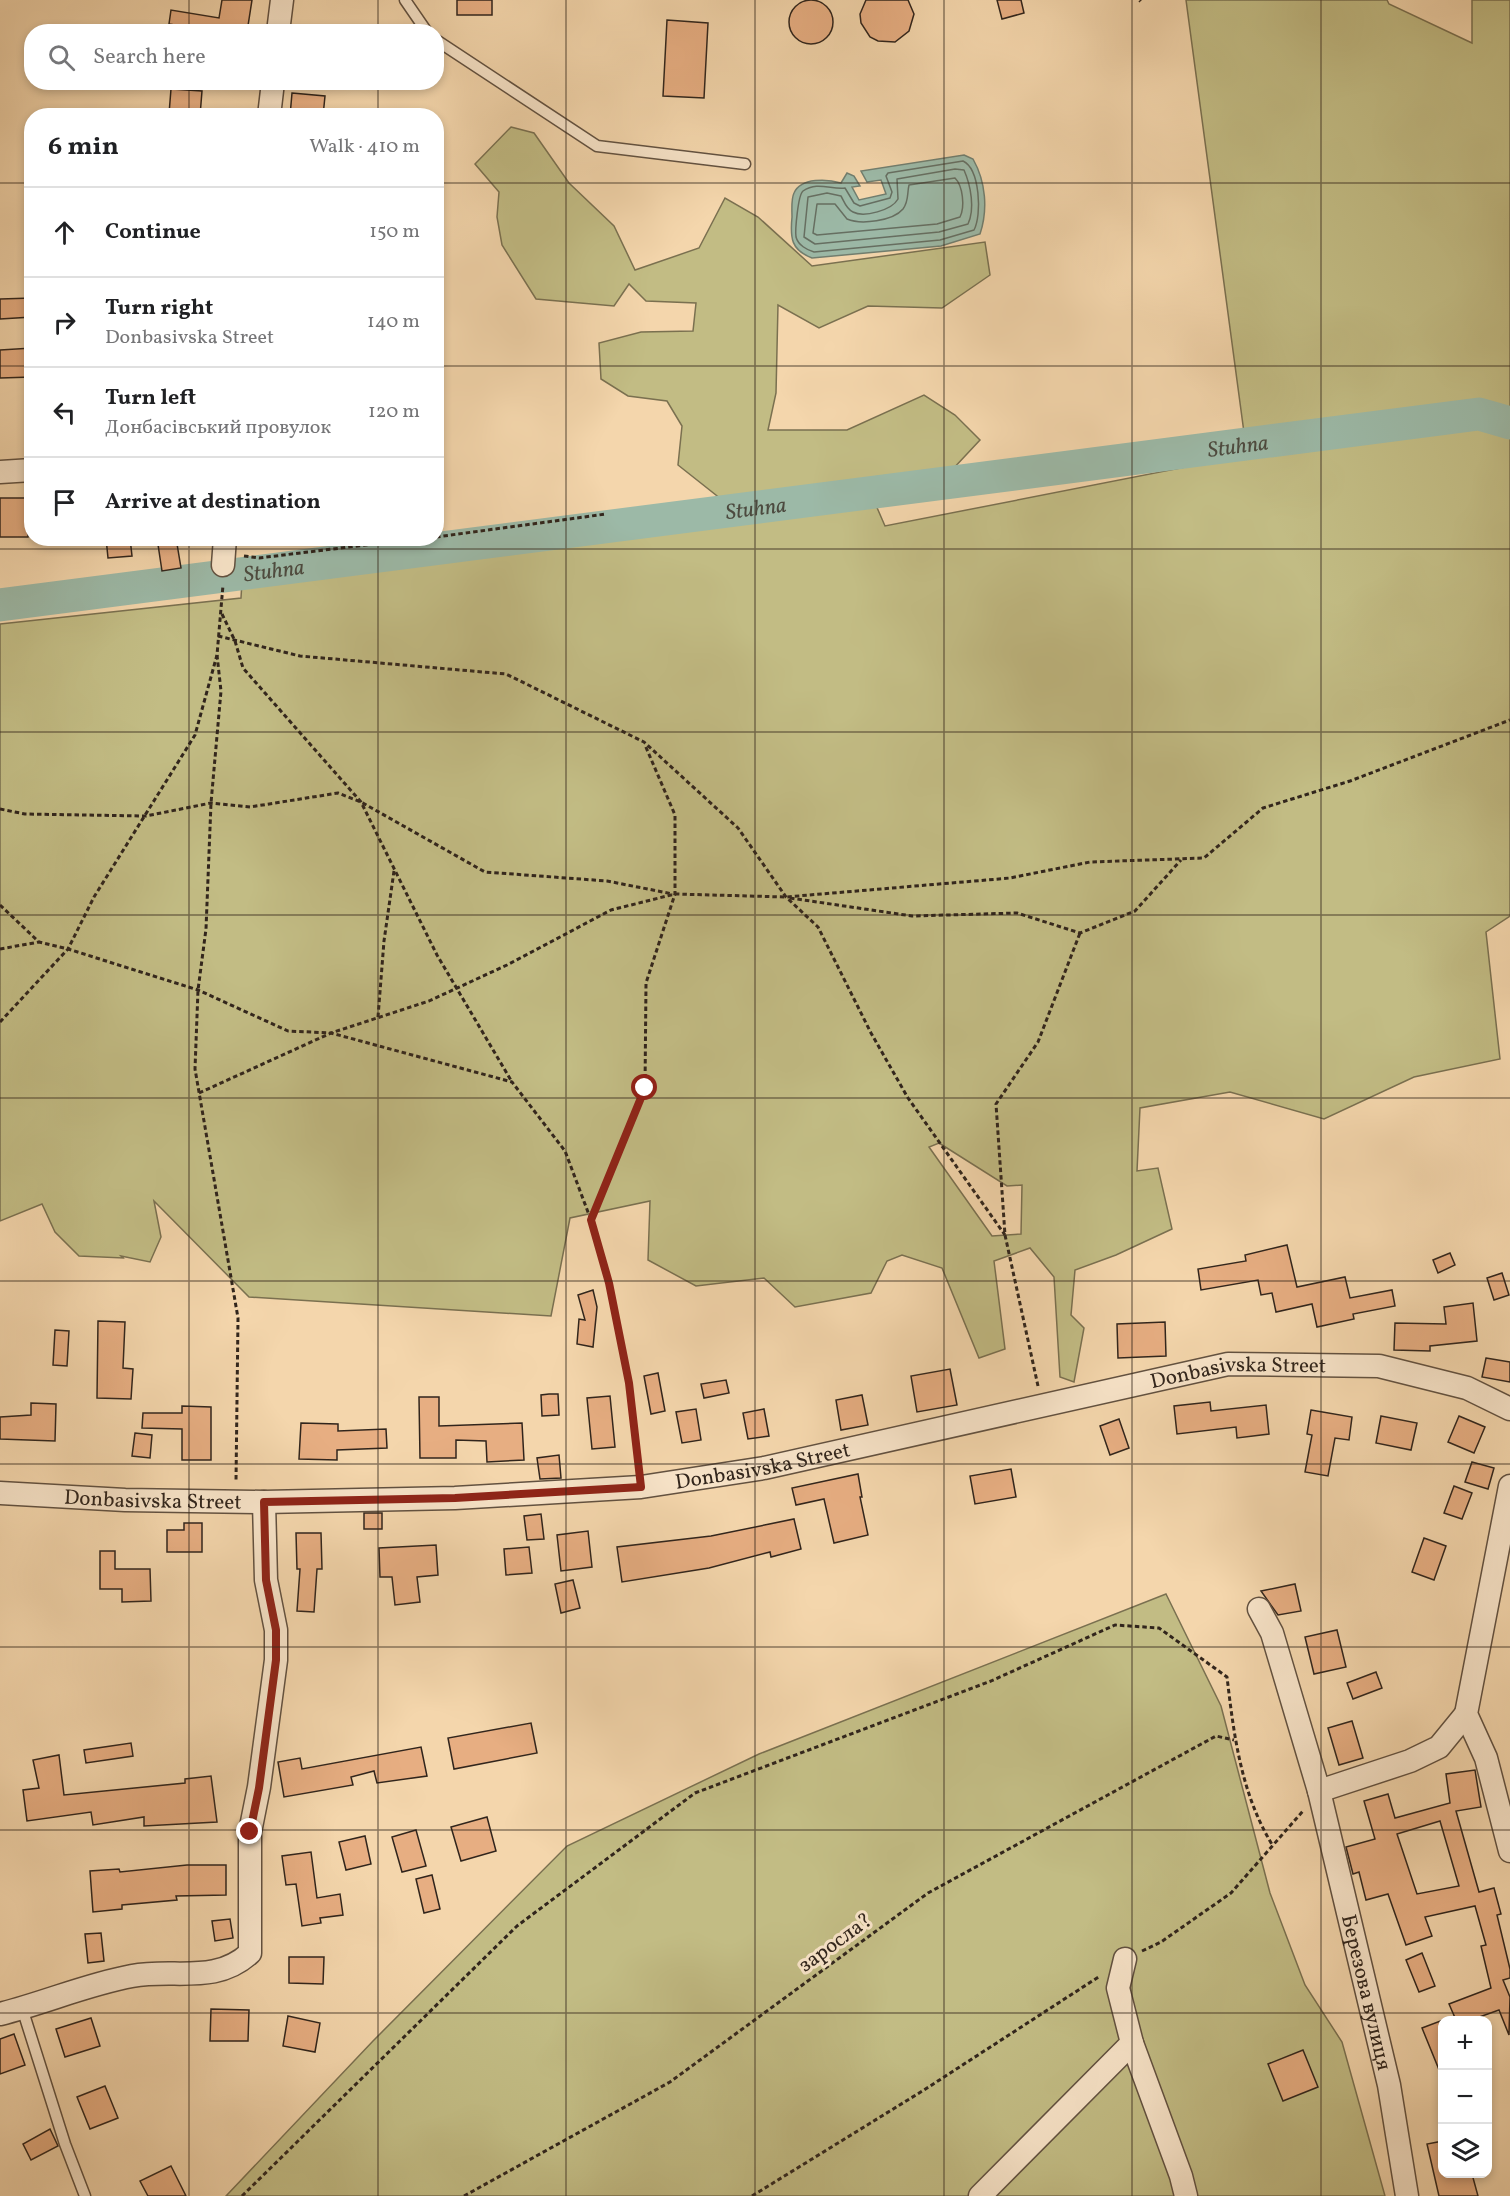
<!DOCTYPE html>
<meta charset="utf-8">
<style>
body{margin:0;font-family:Vollkorn,serif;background:#f6f6f6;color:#202124}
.controls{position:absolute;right:18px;bottom:18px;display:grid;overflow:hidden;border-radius:12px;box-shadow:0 3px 9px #0003}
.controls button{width:54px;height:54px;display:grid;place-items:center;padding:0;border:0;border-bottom:2px solid #e0e0e0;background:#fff;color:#202124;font:30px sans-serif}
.stop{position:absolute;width:18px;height:18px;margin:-14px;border:4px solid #8f2418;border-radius:50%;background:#fff}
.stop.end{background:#8f2418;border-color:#fff;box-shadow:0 2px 6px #0008}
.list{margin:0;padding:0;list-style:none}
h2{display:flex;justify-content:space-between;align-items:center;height:78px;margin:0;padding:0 24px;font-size:26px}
h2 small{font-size:20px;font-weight:400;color:#757577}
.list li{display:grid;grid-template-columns:39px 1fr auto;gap:18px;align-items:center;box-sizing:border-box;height:90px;padding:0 24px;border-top:2px solid #e0e0e0}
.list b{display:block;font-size:22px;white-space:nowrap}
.list p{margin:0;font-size:20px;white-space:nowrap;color:#757577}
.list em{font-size:20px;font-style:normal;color:#757577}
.icon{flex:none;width:33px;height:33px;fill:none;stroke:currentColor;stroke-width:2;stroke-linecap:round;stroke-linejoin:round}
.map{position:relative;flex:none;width:1510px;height:2196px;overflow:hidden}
.search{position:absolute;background:#fff;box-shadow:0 3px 9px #0003;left:24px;top:24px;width:420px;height:66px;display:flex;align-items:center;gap:15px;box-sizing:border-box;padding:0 21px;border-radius:24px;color:#757577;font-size:22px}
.panel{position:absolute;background:#fff;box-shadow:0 3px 9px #0003;left:24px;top:108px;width:420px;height:438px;border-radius:24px}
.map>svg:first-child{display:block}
</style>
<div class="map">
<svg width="1510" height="2196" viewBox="0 0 1510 2196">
<rect width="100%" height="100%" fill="#f4d6ac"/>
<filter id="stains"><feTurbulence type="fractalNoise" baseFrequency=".00333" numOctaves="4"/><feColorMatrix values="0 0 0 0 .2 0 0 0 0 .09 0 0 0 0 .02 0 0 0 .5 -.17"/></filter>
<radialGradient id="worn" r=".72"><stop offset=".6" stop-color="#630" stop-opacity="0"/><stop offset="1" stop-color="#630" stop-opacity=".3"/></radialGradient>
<g fill="#c2bc84" stroke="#7a7050" stroke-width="1.5" fill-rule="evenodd">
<path d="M1186,0h201l2,4 83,39v-43h38v916l-24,16 14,127 -86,18 -90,42 -94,-27 -90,16 -3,63 21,-3 14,61 -56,26 -41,15 -4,45 13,13 -10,54 -14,-5 -6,-100 -24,-29 -36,13 11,88 -26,9 -37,-90 -40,-13 -15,6 -16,32 -76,14 -31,-29 -68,8 -48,-26 2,-59 -80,17 -19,98 -302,-19 -95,-96 7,36 -11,25 -29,-6 2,2 -44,-2 -24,-24 -13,-28 -42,17v-597l241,-26 1,-17 236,-23 397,-55 10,23 362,-71zM939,1143l68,43 15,-1 -1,49 -29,2 -63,-89z"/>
<polygon points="511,127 534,133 569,183 614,226 635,270 699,248 725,198 758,217 812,266 985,242 990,275 942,308 868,306 819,328 778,305 776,393 768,430 847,430 924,395 955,415 980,440 951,471 721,499 678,465 682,426 667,401 628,396 601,379 599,343 641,332 693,331 696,303 646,301 629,284 614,306 536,299 502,245 497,217 499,192 475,164"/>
<polygon points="1166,1594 1221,1706 1270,1893 1305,1985 1342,2042 1385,2196 226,2196 373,2041 567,1846 759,1754"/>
</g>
<path fill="#9cb9a7" stroke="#717e6f" stroke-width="1.5" d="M964,155l9,4c13,23 15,51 7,75l-39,12 -129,12c-21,-8 -22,-20 -20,-41 0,-7 -1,-18 2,-24 7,-16 34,-14 47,-10l6,-10 7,3 6,10 -8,1 7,13 27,-6 -5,-14 -14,2 -6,-11z"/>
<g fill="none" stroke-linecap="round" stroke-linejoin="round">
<g stroke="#666f62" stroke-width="1.5">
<path d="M963,161c17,8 19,54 11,69l-34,10 -126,12c-7,-2 -16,-7 -18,-15 -1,-7 2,-42 7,-46 14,-10 29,-1 42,-3l9,15 6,3 30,-8 2,-6 -6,-16 2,-3z"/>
<path d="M955,169l9,1c7,16 11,39 4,54l-29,8 -124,12 -11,-7 4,-40 19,-4 14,3c3,5 5,13 12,16 11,6 39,-2 45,-13l-1,-20z"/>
<path d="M955,178c8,8 10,29 5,39l-23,7 -120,11 -4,-2 4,-29h18l12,15c14,6 46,2 56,-10 6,-8 4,-16 6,-24z"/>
</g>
<polyline stroke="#717e6f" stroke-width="5" points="1479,414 1510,410"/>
<path stroke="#9cb9a7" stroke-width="33" id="s1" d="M0,605l1479,-191 31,9"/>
</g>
<g fill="#e7ae82" stroke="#31251c" stroke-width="1.5" fill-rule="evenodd">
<polygon points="222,0 252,0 247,32 217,32 169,24 171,10 219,18"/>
<rect x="457" y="0" width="35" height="15"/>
<polygon points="866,0 908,0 914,14 909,31 895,42 878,41 870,37 861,23 860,14"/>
<polygon points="997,0 1021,0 1024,13 1002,19"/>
<circle cx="811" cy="22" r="22"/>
<polygon points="667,20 708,23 704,98 663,96"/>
<polygon points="171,89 202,91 200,116 169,114"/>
<polygon points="292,93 325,96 323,116 290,116"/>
<polygon points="32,298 32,317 0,319 0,299"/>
<polygon points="32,348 32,377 0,378 0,350"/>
<rect x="0" y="498" width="28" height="39"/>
<polygon points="106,538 130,538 132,556 108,558"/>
<polygon points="157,538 176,538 181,568 162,571"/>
<polygon points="1287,1245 1297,1287 1345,1277 1350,1298 1392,1290 1395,1306 1353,1314 1354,1319 1317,1327 1312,1304 1276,1312 1272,1293 1261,1295 1258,1280 1201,1290 1198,1269 1246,1261 1245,1255"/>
<polygon points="1450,1253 1455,1265 1438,1273 1433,1260"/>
<polygon points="1502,1273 1509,1295 1494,1300 1487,1278"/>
<polygon points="593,1290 597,1307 593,1347 577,1344 579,1319 585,1320 578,1295"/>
<polygon points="1473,1303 1477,1341 1430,1346 1430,1351 1394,1350 1395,1323 1446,1324 1444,1307"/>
<polygon points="98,1321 125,1322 123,1368 133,1369 131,1399 97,1398"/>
<polygon points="1165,1322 1166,1356 1118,1358 1117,1324"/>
<polygon points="55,1330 69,1331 67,1366 53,1365"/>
<polygon points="1486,1358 1510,1362 1510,1382 1482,1377"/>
<polygon points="950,1369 957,1405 917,1412 911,1376"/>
<polygon points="658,1373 665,1411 651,1414 644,1376"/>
<polygon points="726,1380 729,1393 704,1398 701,1384"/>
<polygon points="549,1394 558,1394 559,1415 542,1416 541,1395"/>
<polygon points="862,1395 868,1425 841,1430 836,1400"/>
<polygon points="610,1396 615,1447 592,1449 587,1398"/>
<polygon points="419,1397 439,1397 439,1426 522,1423 524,1460 487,1462 486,1441 456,1440 456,1458 420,1458"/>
<polygon points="1210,1402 1211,1411 1266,1405 1269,1434 1237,1438 1236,1427 1177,1434 1174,1406"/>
<polygon points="31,1403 56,1404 55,1441 0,1439 0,1417 31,1415"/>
<polygon points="182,1406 211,1407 211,1460 182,1460 182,1429 142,1428 143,1413 182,1413"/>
<polygon points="696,1409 701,1440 682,1443 676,1412"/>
<polygon points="764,1409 769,1436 748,1439 743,1413"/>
<polygon points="1311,1410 1352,1417 1349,1440 1335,1438 1328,1476 1305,1472 1312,1435 1307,1434"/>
<polygon points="1381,1416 1417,1423 1411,1450 1376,1443"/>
<polygon points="1459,1416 1485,1427 1474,1453 1448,1442"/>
<polygon points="1119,1419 1129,1448 1110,1455 1100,1426"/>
<polygon points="301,1423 338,1424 338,1431 386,1429 387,1448 337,1450 337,1460 299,1459"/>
<polygon points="135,1433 152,1435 150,1458 132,1456"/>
<polygon points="559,1455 561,1478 540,1479 537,1458"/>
<polygon points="1472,1462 1494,1468 1488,1489 1465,1482"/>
<polygon points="1011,1469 1016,1497 975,1504 970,1476"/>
<polygon points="858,1474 862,1497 860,1497 868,1535 834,1543 824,1499 796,1505 792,1488"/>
<polygon points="1454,1486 1472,1493 1462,1519 1444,1513"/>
<rect x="364" y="1513" width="18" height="16"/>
<polygon points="541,1514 544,1539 527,1540 524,1516"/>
<polygon points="794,1519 801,1549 771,1557 770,1552 709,1568 622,1582 617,1547 711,1536"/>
<polygon points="184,1523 202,1523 202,1552 167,1552 167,1530 184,1530"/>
<polygon points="588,1531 592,1567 561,1571 557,1535"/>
<polygon points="296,1533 321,1533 322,1569 317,1569 314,1612 297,1611 300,1569 297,1569"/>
<polygon points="1424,1538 1446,1546 1434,1580 1412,1572"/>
<polygon points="436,1545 438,1575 417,1577 420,1602 395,1605 392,1577 380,1577 379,1548"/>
<polygon points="529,1547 532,1573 506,1575 504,1549"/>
<polygon points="100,1551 115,1551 115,1569 150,1569 151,1601 122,1602 122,1589 100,1589"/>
<polygon points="573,1580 580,1608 561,1613 555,1584"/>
<polygon points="1295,1584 1301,1611 1278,1615 1261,1591"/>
<polygon points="1337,1630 1346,1667 1314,1674 1305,1637"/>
<polygon points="1376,1672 1382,1688 1353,1699 1347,1683"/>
<polygon points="1352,1721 1363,1758 1339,1765 1328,1728"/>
<polygon points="531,1723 537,1753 454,1769 448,1738"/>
<polygon points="131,1743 133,1756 86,1763 84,1750"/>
<polygon points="421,1747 427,1776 377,1783 374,1771 351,1777 353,1785 284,1797 278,1762 300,1758 302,1769"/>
<polygon points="59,1755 64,1795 185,1783 185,1779 211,1776 217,1822 144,1826 144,1817 93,1825 91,1812 27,1821 23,1790 39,1788 33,1760"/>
<path d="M1475,1770l6,37 -25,4 23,81 15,-4 7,26 -4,1 13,54v9l-7,2 7,17 -1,38 -10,-25 -28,10h-15l-7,-16 42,-16 -10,-42 5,-1 -11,-39 -50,11 7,19 -26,9 -18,-51 -22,6 -7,-28 -6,2 -7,-27 29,-8 -11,-38 24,-7 7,24 55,-15 -4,-29zM1440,1821l19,65 -42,8 -20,-60z"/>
<polygon points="487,1817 496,1851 461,1861 451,1827"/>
<polygon points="416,1830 426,1866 402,1872 392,1837"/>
<polygon points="365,1836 371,1864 346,1870 339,1842"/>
<polygon points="311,1852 317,1898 340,1894 343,1915 320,1918 321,1923 302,1926 296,1884 286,1885 282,1856"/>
<polygon points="187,1865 226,1865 226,1895 176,1896 177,1900 122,1905 122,1909 93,1912 90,1871 119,1869 120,1872"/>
<polygon points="432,1875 440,1909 424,1913 416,1879"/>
<polygon points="230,1919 233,1938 215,1941 212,1921"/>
<polygon points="101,1933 104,1961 88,1963 85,1934"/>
<polygon points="1422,1953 1435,1986 1419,1992 1406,1960"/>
<polygon points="289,1957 324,1957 323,1984 289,1983"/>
<polygon points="211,2009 249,2010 248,2041 210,2041"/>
<polygon points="288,2016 320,2023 315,2052 283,2046"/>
<polygon points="91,2018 100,2046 65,2057 56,2029"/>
<polygon points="1443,2020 1443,2077 1442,2077 1422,2028"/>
<polygon points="14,2034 25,2065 0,2074 0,2039"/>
<polygon points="1303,2050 1318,2087 1283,2101 1268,2064"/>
<polygon points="105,2086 118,2118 90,2129 77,2097"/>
<polygon points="50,2129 58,2146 31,2160 23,2144"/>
<polygon points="1443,2141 1443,2174 1472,2174 1478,2196 1439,2196 1427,2144"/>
<polygon points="171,2166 186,2196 148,2196 140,2181"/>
</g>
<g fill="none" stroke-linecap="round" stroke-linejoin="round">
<defs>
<g id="lane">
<polyline points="405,0 427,32"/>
<polyline points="436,40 597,146 745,164"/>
<polyline points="22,2008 65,2144 85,2196"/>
</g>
<g id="street">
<polyline points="278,32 282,0"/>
<polyline points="269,116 273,82"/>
<polyline points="0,472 32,470"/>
<polyline points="223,565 225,538"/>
<polyline points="1510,1486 1466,1714 1486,1758 1510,1851"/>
<path id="s2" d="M0,1493l125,7 139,2 191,-4 186,-11 123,-19 464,-104 151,2 88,22 43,21"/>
<path id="s3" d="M1259,1609l13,24 47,158 70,294 18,111"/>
<polyline points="1319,1791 1410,1761 1439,1747 1466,1714"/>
<path d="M0,2014c44,-11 88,-30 132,-38 43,-8 83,9 118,-23v-121l9,-45 17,-127v-30l-10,-50 -2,-78"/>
<polyline points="1132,2043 1181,2176 1186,2196"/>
<polyline points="980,2196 1132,2043 1118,1988 1125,1959"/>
</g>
</defs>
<use href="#lane" stroke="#625140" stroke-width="13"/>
<use href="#street" stroke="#625140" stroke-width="25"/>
<g stroke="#31251c" stroke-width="3" stroke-dasharray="4.5 3" stroke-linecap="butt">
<polyline points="436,537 606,514"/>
<polyline points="244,556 259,558 423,538"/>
<polyline points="222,614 235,641 243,668 361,802 437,955 512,1082"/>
<polyline points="218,636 300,656 506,674 644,742 738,828 786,897 818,927 871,1033 908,1098 1005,1235"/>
<polyline points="217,655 221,691 211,803 206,929 198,990 195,1069 238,1318 236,1481"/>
<polyline points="0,809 25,814 146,816 211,803 250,807 338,793 361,802 485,872 607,881 673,894"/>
<polyline points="790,898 912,916 1017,913 1080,933 1135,911 1181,860"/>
<polyline points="0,905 39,942 68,949 198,990 288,1031 331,1033 512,1082 565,1151 591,1220 609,1283 629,1383 638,1467"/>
<polyline points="0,949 39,942"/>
<polyline points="378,1017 384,941 394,871"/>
<polyline points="0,1022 68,949 94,897 195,735 217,655 223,585"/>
<polyline points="199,1093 331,1033 429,1001 507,965 611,910 675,894 786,897 1010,878 1090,862 1204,858 1263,808 1350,781 1510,720"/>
<polyline points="592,1218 645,1088 646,983 675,894 675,815 645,745"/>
<polyline points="1038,1386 1005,1235 996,1104 1038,1042 1080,933"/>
<polyline points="1142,1951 1161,1942 1231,1893 1303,1811"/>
<path d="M242,2196l275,-270 178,-133 296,-112 124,-56 44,3 68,49c7,59 14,117 46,169"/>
<polyline points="464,2196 670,2082 928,1893 1216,1736 1234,1740"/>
<polyline points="752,2196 924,2090 1100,1976"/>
</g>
<use href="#lane" stroke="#f8e4c9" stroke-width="10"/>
<use href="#street" stroke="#f8e4c9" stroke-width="22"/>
<polyline stroke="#31251c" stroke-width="4.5" stroke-dasharray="10 10" stroke-linecap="butt" points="1140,0 1141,1"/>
</g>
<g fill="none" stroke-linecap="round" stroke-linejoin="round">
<polyline stroke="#8f2418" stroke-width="8" points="250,1832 259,1788 276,1660 276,1630 266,1580 264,1502 455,1498 641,1487 629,1383 609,1283 591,1220 645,1088"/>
</g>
<path fill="none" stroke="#31251c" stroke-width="1.5" stroke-opacity="0.55" d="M189,0v32M378,0v32M566,0v2196M755,0v2196M944,0v2196M1132,0v2196M1321,0v2196M189,82v34M378,82v34M0,183h32M436,183h1074M0,366h32M436,366h1074M189,538v1658M378,538v1658M0,549h1510M0,732h1510M0,915h1510M0,1098h1510M0,1281h1510M0,1464h1510M0,1647h1510M0,1830h1510M0,2013h1510"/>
<g text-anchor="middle" stroke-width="6" stroke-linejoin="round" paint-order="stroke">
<g font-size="21" fill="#31251c" stroke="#f8e4c9">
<text dy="7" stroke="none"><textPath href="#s2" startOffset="1251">Donbasivska Street</textPath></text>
<text dy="7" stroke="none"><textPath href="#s2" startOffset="765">Donbasivska Street</textPath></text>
<text dy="7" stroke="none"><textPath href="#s2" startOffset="153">Donbasivska Street</textPath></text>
<text transform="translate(835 1942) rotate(-36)" y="7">заросла?</text>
<text dy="7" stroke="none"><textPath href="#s3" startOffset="399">Березова вулиця</textPath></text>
</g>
<g font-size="22" font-style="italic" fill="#4c4a3f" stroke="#f8e4c9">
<text dy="8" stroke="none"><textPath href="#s1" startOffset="1248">Stuhna</textPath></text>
<text dy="8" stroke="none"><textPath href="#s1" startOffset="762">Stuhna</textPath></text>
<text dy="8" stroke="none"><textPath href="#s1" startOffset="276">Stuhna</textPath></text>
</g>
</g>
<rect width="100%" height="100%" filter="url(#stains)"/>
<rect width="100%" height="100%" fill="url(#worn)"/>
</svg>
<div class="controls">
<button>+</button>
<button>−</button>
<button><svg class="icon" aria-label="layers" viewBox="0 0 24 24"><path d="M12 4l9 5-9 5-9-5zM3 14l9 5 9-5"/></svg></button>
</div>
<div class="stop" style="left:645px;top:1088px"></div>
<div class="stop end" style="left:250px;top:1832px"></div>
<div class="search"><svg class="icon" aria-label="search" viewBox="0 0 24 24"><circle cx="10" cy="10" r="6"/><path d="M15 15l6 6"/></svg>Search here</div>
<section class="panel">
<h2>6 min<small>Walk · 410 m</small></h2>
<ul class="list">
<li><svg class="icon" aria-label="ahead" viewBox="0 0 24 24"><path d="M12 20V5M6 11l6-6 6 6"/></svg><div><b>Continue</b></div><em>150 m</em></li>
<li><svg class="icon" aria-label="right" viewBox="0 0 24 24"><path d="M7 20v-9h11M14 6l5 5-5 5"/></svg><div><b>Turn right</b><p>Donbasivska Street</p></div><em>140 m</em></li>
<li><svg class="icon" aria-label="left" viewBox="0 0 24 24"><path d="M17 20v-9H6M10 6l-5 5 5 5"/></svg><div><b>Turn left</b><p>Донбасівський провулок</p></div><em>120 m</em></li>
<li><svg class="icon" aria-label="arrive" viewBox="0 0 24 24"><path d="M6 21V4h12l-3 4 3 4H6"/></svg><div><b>Arrive at destination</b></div></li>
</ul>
</section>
</div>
